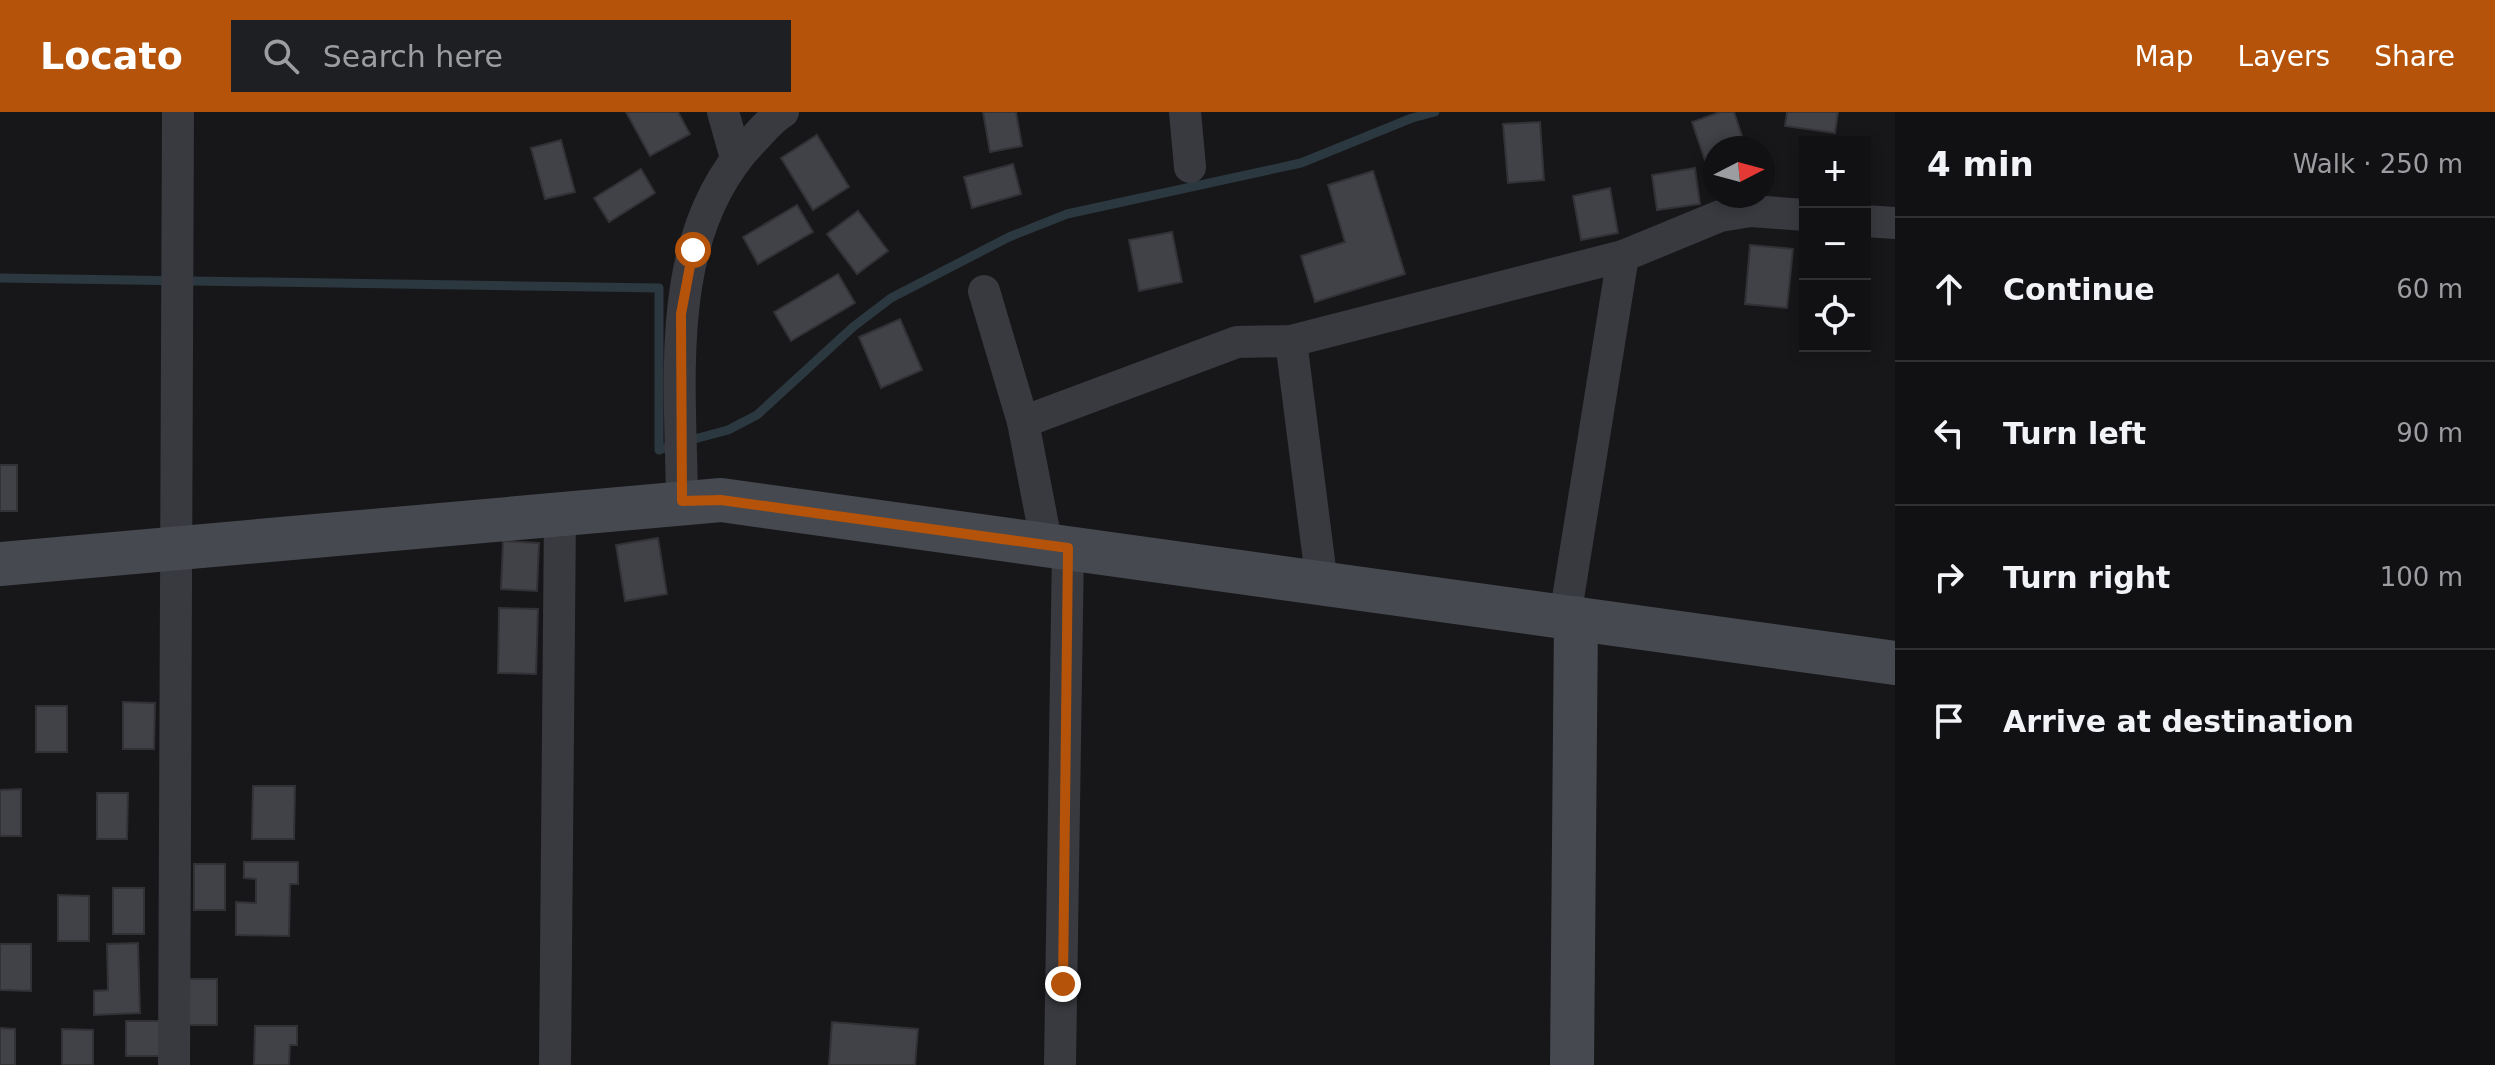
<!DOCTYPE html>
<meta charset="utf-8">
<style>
body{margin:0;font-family:"DejaVu Sans",sans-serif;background:#1e1f22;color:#f1f3f6}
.controls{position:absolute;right:24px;top:24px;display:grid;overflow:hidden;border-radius:0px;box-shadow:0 4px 12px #0003}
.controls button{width:72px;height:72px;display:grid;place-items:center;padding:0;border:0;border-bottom:2px solid #303134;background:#111114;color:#f1f3f6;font:40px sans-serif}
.compass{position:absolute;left:1703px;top:24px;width:72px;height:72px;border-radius:50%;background:#111114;box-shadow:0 4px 12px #0003;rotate:84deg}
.stop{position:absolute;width:24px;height:24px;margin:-18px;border:6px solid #b45309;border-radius:50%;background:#fff}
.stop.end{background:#b45309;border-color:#fff;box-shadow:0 2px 8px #0008}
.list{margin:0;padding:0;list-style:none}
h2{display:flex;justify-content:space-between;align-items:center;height:104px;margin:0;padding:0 32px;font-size:34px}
h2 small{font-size:26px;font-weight:400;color:#9c9da0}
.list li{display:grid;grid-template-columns:52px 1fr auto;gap:24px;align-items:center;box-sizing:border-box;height:144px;padding:0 32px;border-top:2px solid #303134}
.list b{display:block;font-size:30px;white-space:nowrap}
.list em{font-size:26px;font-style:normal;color:#9c9da0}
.icon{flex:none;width:44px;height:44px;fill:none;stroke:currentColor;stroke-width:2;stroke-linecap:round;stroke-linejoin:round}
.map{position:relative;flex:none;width:1895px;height:953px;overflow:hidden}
header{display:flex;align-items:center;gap:48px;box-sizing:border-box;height:112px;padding:0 40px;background:#b45309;color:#fff}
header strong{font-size:38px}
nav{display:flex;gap:44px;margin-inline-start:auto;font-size:28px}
.search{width:560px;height:72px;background:#1e1f22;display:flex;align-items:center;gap:20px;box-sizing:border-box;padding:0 28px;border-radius:0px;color:#9c9da0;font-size:30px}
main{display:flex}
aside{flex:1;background:#111114}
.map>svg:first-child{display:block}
</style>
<header>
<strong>Locato</strong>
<div class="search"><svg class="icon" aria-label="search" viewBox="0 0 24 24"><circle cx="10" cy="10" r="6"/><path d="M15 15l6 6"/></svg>Search here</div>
<nav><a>Map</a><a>Layers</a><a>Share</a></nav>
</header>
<main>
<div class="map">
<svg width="1895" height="953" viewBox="0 0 1895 953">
<rect width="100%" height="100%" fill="#17171a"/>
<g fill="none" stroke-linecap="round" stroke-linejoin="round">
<g stroke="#2c383f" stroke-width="9">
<polyline points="0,166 659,176 659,338 673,333"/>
<polyline points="687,329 728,318 757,303 853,215 891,186 1009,125 1067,102 1301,51 1412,6 1435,0"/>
</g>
</g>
<g fill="#414247" stroke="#313136" stroke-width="2">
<polygon points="626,0 678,0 690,22 650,44"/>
<polygon points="983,0 1016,0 1022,34 990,40"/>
<polygon points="1720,0 1734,0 1746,36 1715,36 1715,64 1711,66 1692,10"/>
<polygon points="1787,0 1838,0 1835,21 1785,14"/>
<polygon points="1540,10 1544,68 1508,71 1503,12"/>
<polygon points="817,23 849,75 813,98 781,46"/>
<polygon points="561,28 575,80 545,87 531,36"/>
<polygon points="1013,52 1021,82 972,96 964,65"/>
<polygon points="1695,56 1700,92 1657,98 1652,63"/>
<polygon points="641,57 655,81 609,110 594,86"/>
<polygon points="1373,59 1405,162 1315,190 1301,144 1345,130 1328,73"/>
<polygon points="1610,76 1618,121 1581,128 1573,84"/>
<polygon points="797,93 813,120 758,152 743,125"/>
<polygon points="858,99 888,139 857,162 827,122"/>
<polygon points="1172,120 1182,170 1139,179 1129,128"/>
<polygon points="1750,133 1793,137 1787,196 1745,192"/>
<polygon points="838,162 855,191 791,229 774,200"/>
<polygon points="900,207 922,258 881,276 859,225"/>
<rect x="0" y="353" width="17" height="46"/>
<polygon points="658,426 667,482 625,489 616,433"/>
<polygon points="503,429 539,431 537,479 501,477"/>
<polygon points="499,496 538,497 536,562 498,561"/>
<polygon points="123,590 155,591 154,637 123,637"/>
<rect x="36" y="594" width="31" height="46"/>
<polygon points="253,674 295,674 294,727 252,727"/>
<polygon points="21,677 21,724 0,724 0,678"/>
<polygon points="97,681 128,681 127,727 97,727"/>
<polygon points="244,750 298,750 298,772 290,772 289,824 236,823 236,790 256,791 256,767 244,766"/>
<rect x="194" y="752" width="31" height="46"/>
<rect x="113" y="776" width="31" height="46"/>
<polygon points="58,783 89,784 89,829 58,829"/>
<polygon points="138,831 140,901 94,903 94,879 108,878 107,832"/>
<polygon points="0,832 31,832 31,879 0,878"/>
<rect x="186" y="867" width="31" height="46"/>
<polygon points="126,909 160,909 159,944 126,944"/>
<polygon points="832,910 918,917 915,953 829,953"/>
<polygon points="255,914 297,914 297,933 290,933 289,953 254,953"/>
<polygon points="0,916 15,917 15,953 0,953"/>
<polygon points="62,917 93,918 93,953 62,953"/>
</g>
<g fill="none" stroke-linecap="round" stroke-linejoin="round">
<g stroke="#383a3f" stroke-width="32">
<polyline points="723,0 736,46"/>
<polyline points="1185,0 1190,55"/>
<polyline points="1865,109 1895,111"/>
<polyline points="984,179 1023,310 1047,434"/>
<polyline points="1291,229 1322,472"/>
<polyline points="1023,310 1237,230 1291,229 1623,144 1720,104 1751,99 1805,103"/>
<path d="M682,389c-1,-120 -20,-265 70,-360 10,-10 19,-22 31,-29"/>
<polyline points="1565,505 1623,144"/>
<polyline points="174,953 178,0"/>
<polyline points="555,953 560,401"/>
<polyline points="1060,953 1068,436"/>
</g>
<g stroke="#46494f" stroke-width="44">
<polyline points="0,452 721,388 1895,551"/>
<polyline points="1572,953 1576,506"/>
</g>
</g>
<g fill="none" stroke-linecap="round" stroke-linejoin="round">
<polyline stroke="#b45309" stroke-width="10" points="693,138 681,202 682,389 721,388 1068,436 1063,872"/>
</g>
</svg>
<div class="controls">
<button>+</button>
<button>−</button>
<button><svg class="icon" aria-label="locate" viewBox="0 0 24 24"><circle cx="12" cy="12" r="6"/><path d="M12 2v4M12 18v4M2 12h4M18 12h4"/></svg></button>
</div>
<svg class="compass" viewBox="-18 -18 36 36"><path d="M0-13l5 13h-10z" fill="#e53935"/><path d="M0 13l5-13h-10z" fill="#9c9da0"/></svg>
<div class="stop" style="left:693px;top:138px"></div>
<div class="stop end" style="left:1063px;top:872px"></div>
</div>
<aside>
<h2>4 min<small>Walk · 250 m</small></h2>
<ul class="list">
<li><svg class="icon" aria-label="ahead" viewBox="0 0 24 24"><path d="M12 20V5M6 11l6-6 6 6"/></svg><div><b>Continue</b></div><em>60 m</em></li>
<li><svg class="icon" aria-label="left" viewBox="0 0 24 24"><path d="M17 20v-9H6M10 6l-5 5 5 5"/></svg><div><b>Turn left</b></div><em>90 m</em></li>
<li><svg class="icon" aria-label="right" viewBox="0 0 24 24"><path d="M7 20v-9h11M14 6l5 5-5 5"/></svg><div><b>Turn right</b></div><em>100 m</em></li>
<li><svg class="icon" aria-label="arrive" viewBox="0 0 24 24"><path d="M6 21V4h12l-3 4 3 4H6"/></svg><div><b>Arrive at destination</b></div></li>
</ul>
</aside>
</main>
